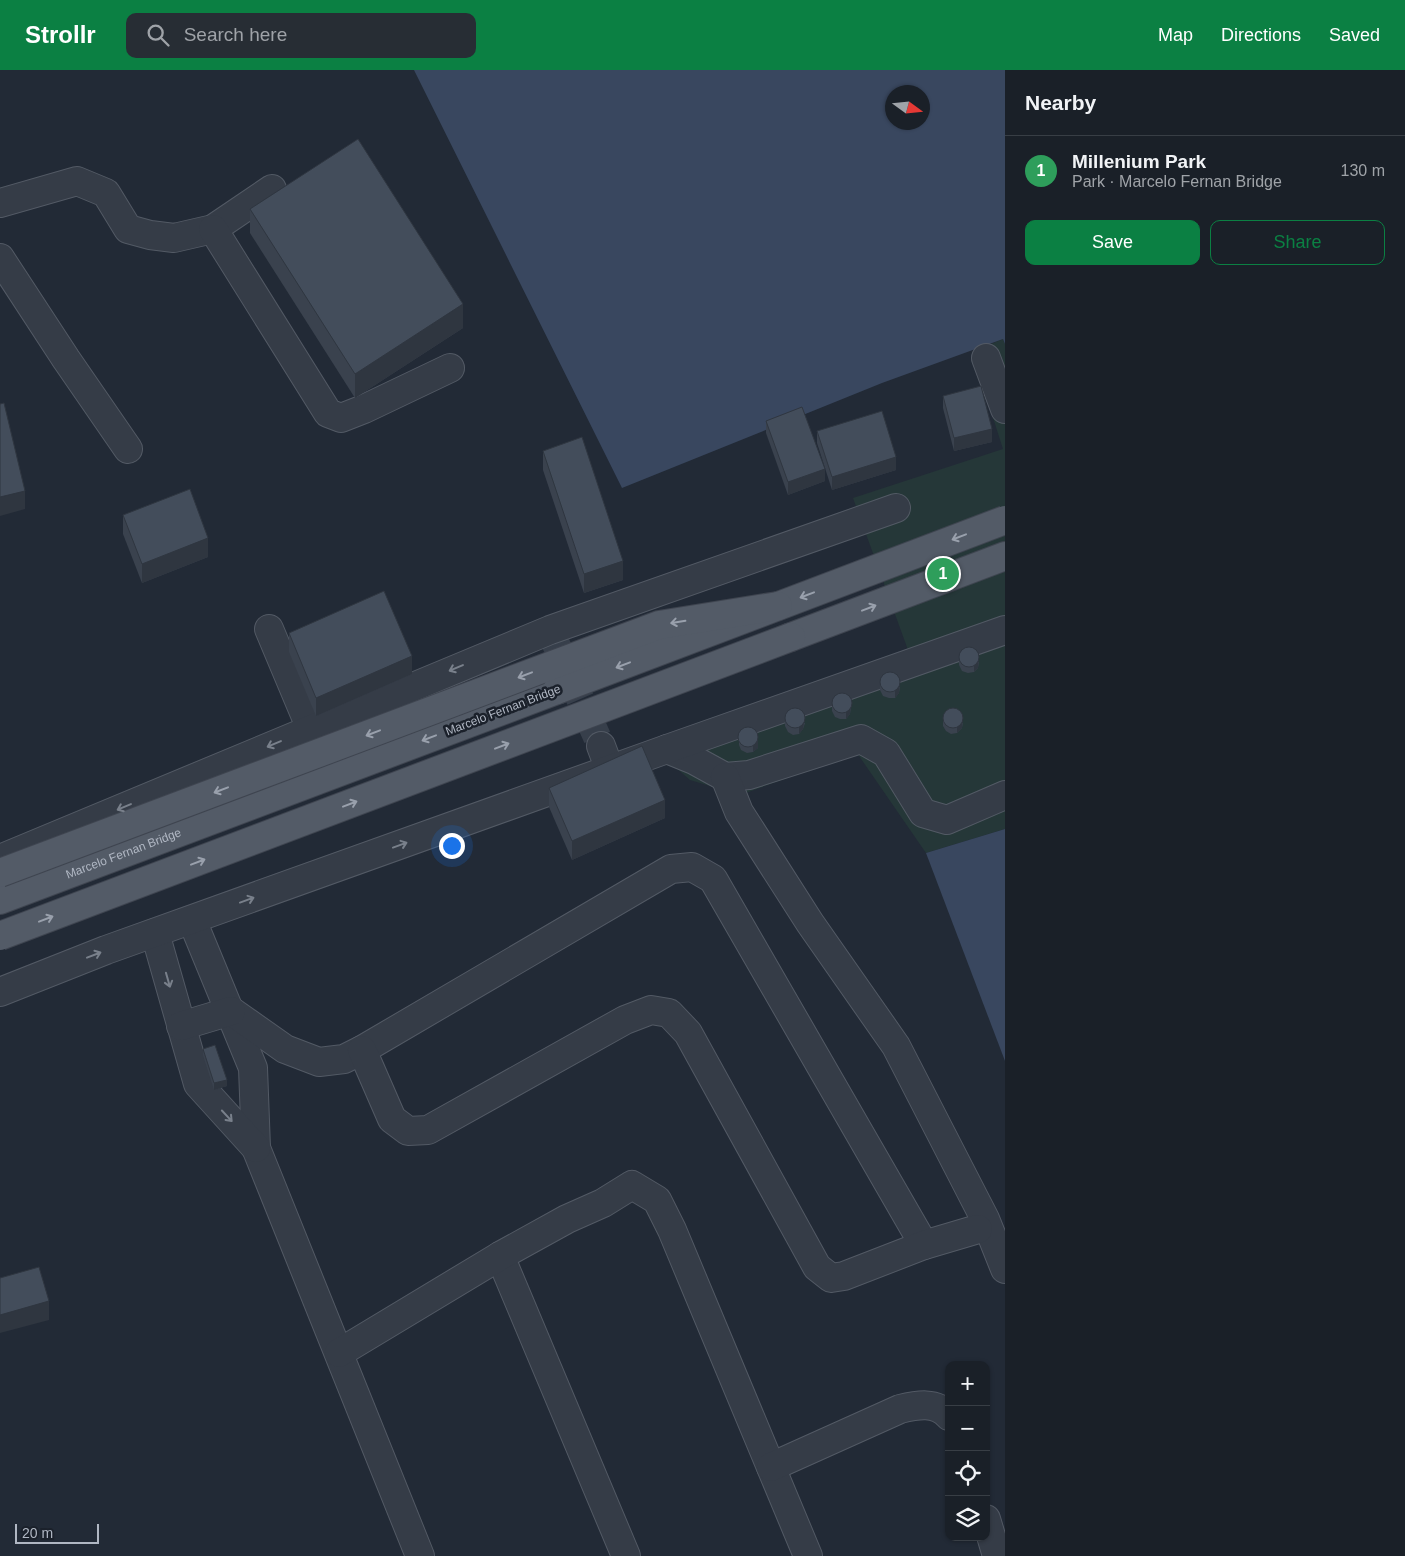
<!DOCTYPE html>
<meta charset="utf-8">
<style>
body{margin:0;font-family:Arial,sans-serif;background:#272d34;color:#f1f3f6}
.controls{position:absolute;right:15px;bottom:15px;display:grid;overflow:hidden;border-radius:10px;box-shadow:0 1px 4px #0004}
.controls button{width:45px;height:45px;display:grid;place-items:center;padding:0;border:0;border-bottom:1px solid #383e45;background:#1a2028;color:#f1f3f6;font:25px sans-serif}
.compass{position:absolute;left:885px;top:15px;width:45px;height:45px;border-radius:50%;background:#1a2028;box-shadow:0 1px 4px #0004;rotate:105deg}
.scale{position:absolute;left:15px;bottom:12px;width:84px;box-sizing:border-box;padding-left:5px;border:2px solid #b0b7c3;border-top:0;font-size:14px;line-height:18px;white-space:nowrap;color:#b0b7c3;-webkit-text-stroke:4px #1b212b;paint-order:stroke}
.you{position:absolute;left:451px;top:775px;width:18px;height:18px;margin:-12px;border:4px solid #fff;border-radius:50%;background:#1a73e8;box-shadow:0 0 0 8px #1a73e833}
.badge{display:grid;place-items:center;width:32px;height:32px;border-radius:50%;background:#0b8043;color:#fff;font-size:16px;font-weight:700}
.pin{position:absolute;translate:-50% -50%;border:2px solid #fff;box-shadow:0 1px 5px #0006}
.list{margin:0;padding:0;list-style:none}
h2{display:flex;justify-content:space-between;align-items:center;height:65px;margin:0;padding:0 20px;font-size:21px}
h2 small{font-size:16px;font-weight:400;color:#9fa3a8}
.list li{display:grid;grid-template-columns:32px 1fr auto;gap:15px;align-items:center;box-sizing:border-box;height:70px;padding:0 20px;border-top:1px solid #383e45}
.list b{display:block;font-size:19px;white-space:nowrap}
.list p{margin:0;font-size:16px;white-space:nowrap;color:#9fa3a8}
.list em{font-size:16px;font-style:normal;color:#9fa3a8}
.actions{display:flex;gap:10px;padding:15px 20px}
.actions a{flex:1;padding:11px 0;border:1px solid #0b8043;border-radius:10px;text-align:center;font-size:18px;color:#0b8043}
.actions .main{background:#0b8043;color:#fff}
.icon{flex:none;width:28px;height:28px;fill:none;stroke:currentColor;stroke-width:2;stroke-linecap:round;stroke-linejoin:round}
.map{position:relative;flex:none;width:1005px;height:1486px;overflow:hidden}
header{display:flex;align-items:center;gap:30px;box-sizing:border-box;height:70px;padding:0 25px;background:#0b8043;color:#fff}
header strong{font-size:24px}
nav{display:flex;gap:28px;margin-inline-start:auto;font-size:18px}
.search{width:350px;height:45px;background:#272d34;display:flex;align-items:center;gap:12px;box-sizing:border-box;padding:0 18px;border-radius:10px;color:#9fa3a8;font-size:19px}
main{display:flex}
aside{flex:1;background:#1a2028}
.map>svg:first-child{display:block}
</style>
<header>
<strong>Strollr</strong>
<div class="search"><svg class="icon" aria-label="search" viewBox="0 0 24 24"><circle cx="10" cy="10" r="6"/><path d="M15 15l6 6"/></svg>Search here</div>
<nav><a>Map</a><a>Directions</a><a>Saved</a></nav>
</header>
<main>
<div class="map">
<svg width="1005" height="1486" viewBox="0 0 1005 1486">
<rect width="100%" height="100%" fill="#222a36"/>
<polygon fill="#253738" points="1003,269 1005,274 1005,759 926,783 857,683 740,725 690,710 666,689 908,580 853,428 1003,379 972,282"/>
<g fill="#39475f" fill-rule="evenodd">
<path d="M414,0h591v274l-2,-5 -121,44 -260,105zM892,22h30v30h-30z"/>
<polygon points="1005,759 1005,991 926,783"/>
</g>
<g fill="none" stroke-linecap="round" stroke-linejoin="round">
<polyline stroke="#373f4b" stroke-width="28" stroke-dasharray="28 14" stroke-linecap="butt" points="552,565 601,676"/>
<defs>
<g id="minor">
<polyline points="0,133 77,111 106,123 128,159 150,165 174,168 213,159 272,119"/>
<polyline points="213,159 328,343 341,348 364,339 450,298"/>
<polyline points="0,188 66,289 128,379"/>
<polyline points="986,288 1005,339"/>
<polyline points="269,559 311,659"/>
<polyline points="601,676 610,700"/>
<polyline points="667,679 694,690 725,707 749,705 861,669 886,683 923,743 947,750 1005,725"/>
<polyline points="725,707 739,742 810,853 896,976 985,1149 1005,1199"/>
<polyline points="0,789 550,560 896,438"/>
<polyline points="192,850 253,998 256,1078 420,1486"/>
<polyline points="155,863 198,1014 256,1078"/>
<polyline points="0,922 106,880 667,679 1005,560"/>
<polyline points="231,941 285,979 319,992 344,989 362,980 671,799 692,797 713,809 924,1175"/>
<polyline points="181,956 231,941"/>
<polyline points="362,980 392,1049 408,1061 428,1060 625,950 651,940 669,943 688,963 817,1197 831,1208 844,1206 924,1175 978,1159"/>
<polyline points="500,1186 626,1486"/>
<polyline points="339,1283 500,1186 567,1149 603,1133 632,1115 657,1130 672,1160 808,1486"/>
<path d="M771,1397l129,-58c17,-4 36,-8 49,7"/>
<polyline points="986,1449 997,1486"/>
</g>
<g id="major">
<polyline points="791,567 1005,486"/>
<path id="s1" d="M0,830l557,-210"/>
</g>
</defs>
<use href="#minor" stroke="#535a65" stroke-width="30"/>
<use href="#major" stroke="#3f4550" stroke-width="30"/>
<use href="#minor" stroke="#353c47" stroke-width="28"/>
<use href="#major" stroke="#535b67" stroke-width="28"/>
<defs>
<g id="major-bridge">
<polyline points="557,620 1005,450"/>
<polyline points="0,803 659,555 778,536"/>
<polyline points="0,866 791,567"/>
</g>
</defs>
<use href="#major-bridge" stroke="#3f4550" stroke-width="30" stroke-linecap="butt"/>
<use href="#major-bridge" stroke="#535b67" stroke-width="28"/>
</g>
<g fill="#3a424e">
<polygon points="250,139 463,258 355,328 250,163"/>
<polygon points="943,326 992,372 954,381 943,338"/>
<polygon points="766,351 825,411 788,425 766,363"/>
<polygon points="817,361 896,400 832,420 817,373"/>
<polygon points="543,381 623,510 584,523 543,400"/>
<polygon points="123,445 208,487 142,513 123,464"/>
<polygon points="289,563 412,604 316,646 289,582"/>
<polygon points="959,589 979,592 978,598 974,602 968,603 962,601 959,595"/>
<polygon points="880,614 900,617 899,623 895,628 889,628 883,626 880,620"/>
<polygon points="832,635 851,638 850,644 846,649 840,649 835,647 832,641"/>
<polygon points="943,649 963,653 962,658 957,663 951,664 946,661 943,656"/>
<polygon points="785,650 805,653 803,659 799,664 793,665 788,662 785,656"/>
<polygon points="739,668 758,672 758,678 753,682 747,683 741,680 739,675"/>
<polygon points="549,718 665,748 572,790 549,737"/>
<polygon points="203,979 227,1016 214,1020 203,985"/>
</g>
<g fill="#2f3640">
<polygon points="463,234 463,258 355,328 355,304"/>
<polygon points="992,359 992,372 954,381 954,368"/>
<polygon points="896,387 896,400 832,420 832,407"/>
<polygon points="825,399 825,411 788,425 788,412"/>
<polygon points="25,421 25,439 0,446 0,427"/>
<polygon points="208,468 208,487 142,513 142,494"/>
<polygon points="623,491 623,510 584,523 584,504"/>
<polygon points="412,586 412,604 316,646 316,628"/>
<polygon points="979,586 978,598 974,602 974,596"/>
<polygon points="900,611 899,623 895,628 895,621"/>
<polygon points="851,631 850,644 846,649 846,642"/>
<polygon points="963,646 962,658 957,663 957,657"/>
<polygon points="805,647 803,659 799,664 799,657"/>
<polygon points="758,665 758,678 753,682 753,676"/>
<polygon points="665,730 665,748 572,790 572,771"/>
<polygon points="227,1010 227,1016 214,1020 214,1013"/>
<polygon points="49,1231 49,1250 0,1263 0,1245"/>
</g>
<g fill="#434d5b" stroke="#2f3640">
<polygon points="358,69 463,234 355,304 250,139"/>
<polygon points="981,316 992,359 954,368 943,326"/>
<polygon points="4,333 25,421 0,427 0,334"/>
<polygon points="802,337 825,399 788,412 766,351"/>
<polygon points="882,341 896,387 832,407 817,361"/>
<polygon points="582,367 623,491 584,504 543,381"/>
<polygon points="190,419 208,468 142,494 123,445"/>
<polygon points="384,521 412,586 316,628 289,563"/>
<circle cx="969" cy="587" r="10"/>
<circle cx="890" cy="612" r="10"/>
<circle cx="842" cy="633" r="10"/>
<circle cx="795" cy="648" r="10"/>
<circle cx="953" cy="648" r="10"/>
<circle cx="748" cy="667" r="10"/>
<polygon points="642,676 665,730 572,771 549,718"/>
<polygon points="215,975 227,1010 214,1013 203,979"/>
<polygon points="39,1197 49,1231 0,1245 0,1208"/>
</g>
<defs><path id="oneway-shaft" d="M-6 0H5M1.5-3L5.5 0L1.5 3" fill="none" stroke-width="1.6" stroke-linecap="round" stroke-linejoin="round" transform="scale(1.25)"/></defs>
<g stroke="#99a0ac">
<use href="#oneway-shaft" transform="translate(959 467) rotate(159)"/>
<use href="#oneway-shaft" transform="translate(807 525) rotate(159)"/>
<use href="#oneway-shaft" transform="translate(869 538) rotate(-21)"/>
<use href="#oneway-shaft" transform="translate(678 552) rotate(171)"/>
<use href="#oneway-shaft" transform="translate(623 595) rotate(159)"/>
<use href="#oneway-shaft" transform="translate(525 605) rotate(159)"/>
<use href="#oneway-shaft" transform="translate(373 663) rotate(159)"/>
<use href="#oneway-shaft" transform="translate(429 668) rotate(159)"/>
<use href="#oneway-shaft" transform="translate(502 676) rotate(-21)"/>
<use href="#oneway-shaft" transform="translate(221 720) rotate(159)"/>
<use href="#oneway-shaft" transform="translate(350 734) rotate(-21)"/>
<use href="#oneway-shaft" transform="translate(198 792) rotate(-21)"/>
<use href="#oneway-shaft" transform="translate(46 849) rotate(-21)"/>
</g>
<g stroke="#79808b">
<use href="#oneway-shaft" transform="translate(456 598) rotate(157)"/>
<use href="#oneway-shaft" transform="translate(274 674) rotate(157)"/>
<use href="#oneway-shaft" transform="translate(124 737) rotate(157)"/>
<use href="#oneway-shaft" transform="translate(400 775) rotate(-20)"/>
<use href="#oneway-shaft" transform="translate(247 830) rotate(-20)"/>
<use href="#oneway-shaft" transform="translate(94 885) rotate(-21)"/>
<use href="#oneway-shaft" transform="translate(168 910) rotate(74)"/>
<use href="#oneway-shaft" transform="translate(227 1046) rotate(47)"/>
</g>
<g text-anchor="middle" stroke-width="5" stroke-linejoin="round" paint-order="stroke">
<g font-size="12" fill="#b0b7c3" stroke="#1b212b">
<text transform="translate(503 640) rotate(-21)" y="4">Marcelo Fernan Bridge</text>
<text dy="4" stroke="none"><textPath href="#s1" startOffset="132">Marcelo Fernan Bridge</textPath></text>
</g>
</g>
</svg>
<div class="controls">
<button>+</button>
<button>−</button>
<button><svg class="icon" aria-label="locate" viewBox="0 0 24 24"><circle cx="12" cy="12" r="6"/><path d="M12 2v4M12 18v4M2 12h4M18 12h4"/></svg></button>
<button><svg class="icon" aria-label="layers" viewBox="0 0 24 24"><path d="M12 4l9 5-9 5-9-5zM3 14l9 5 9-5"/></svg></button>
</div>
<svg class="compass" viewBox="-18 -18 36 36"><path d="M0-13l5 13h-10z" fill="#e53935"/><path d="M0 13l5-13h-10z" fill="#9fa3a8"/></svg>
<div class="scale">20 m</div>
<div class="you"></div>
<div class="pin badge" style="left:943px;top:504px;background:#2e9e5b">1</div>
</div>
<aside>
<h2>Nearby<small></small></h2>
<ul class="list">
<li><span class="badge" style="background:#2e9e5b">1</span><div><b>Millenium Park</b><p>Park · Marcelo Fernan Bridge</p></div><em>130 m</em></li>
</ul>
<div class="actions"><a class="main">Save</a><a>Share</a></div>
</aside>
</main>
